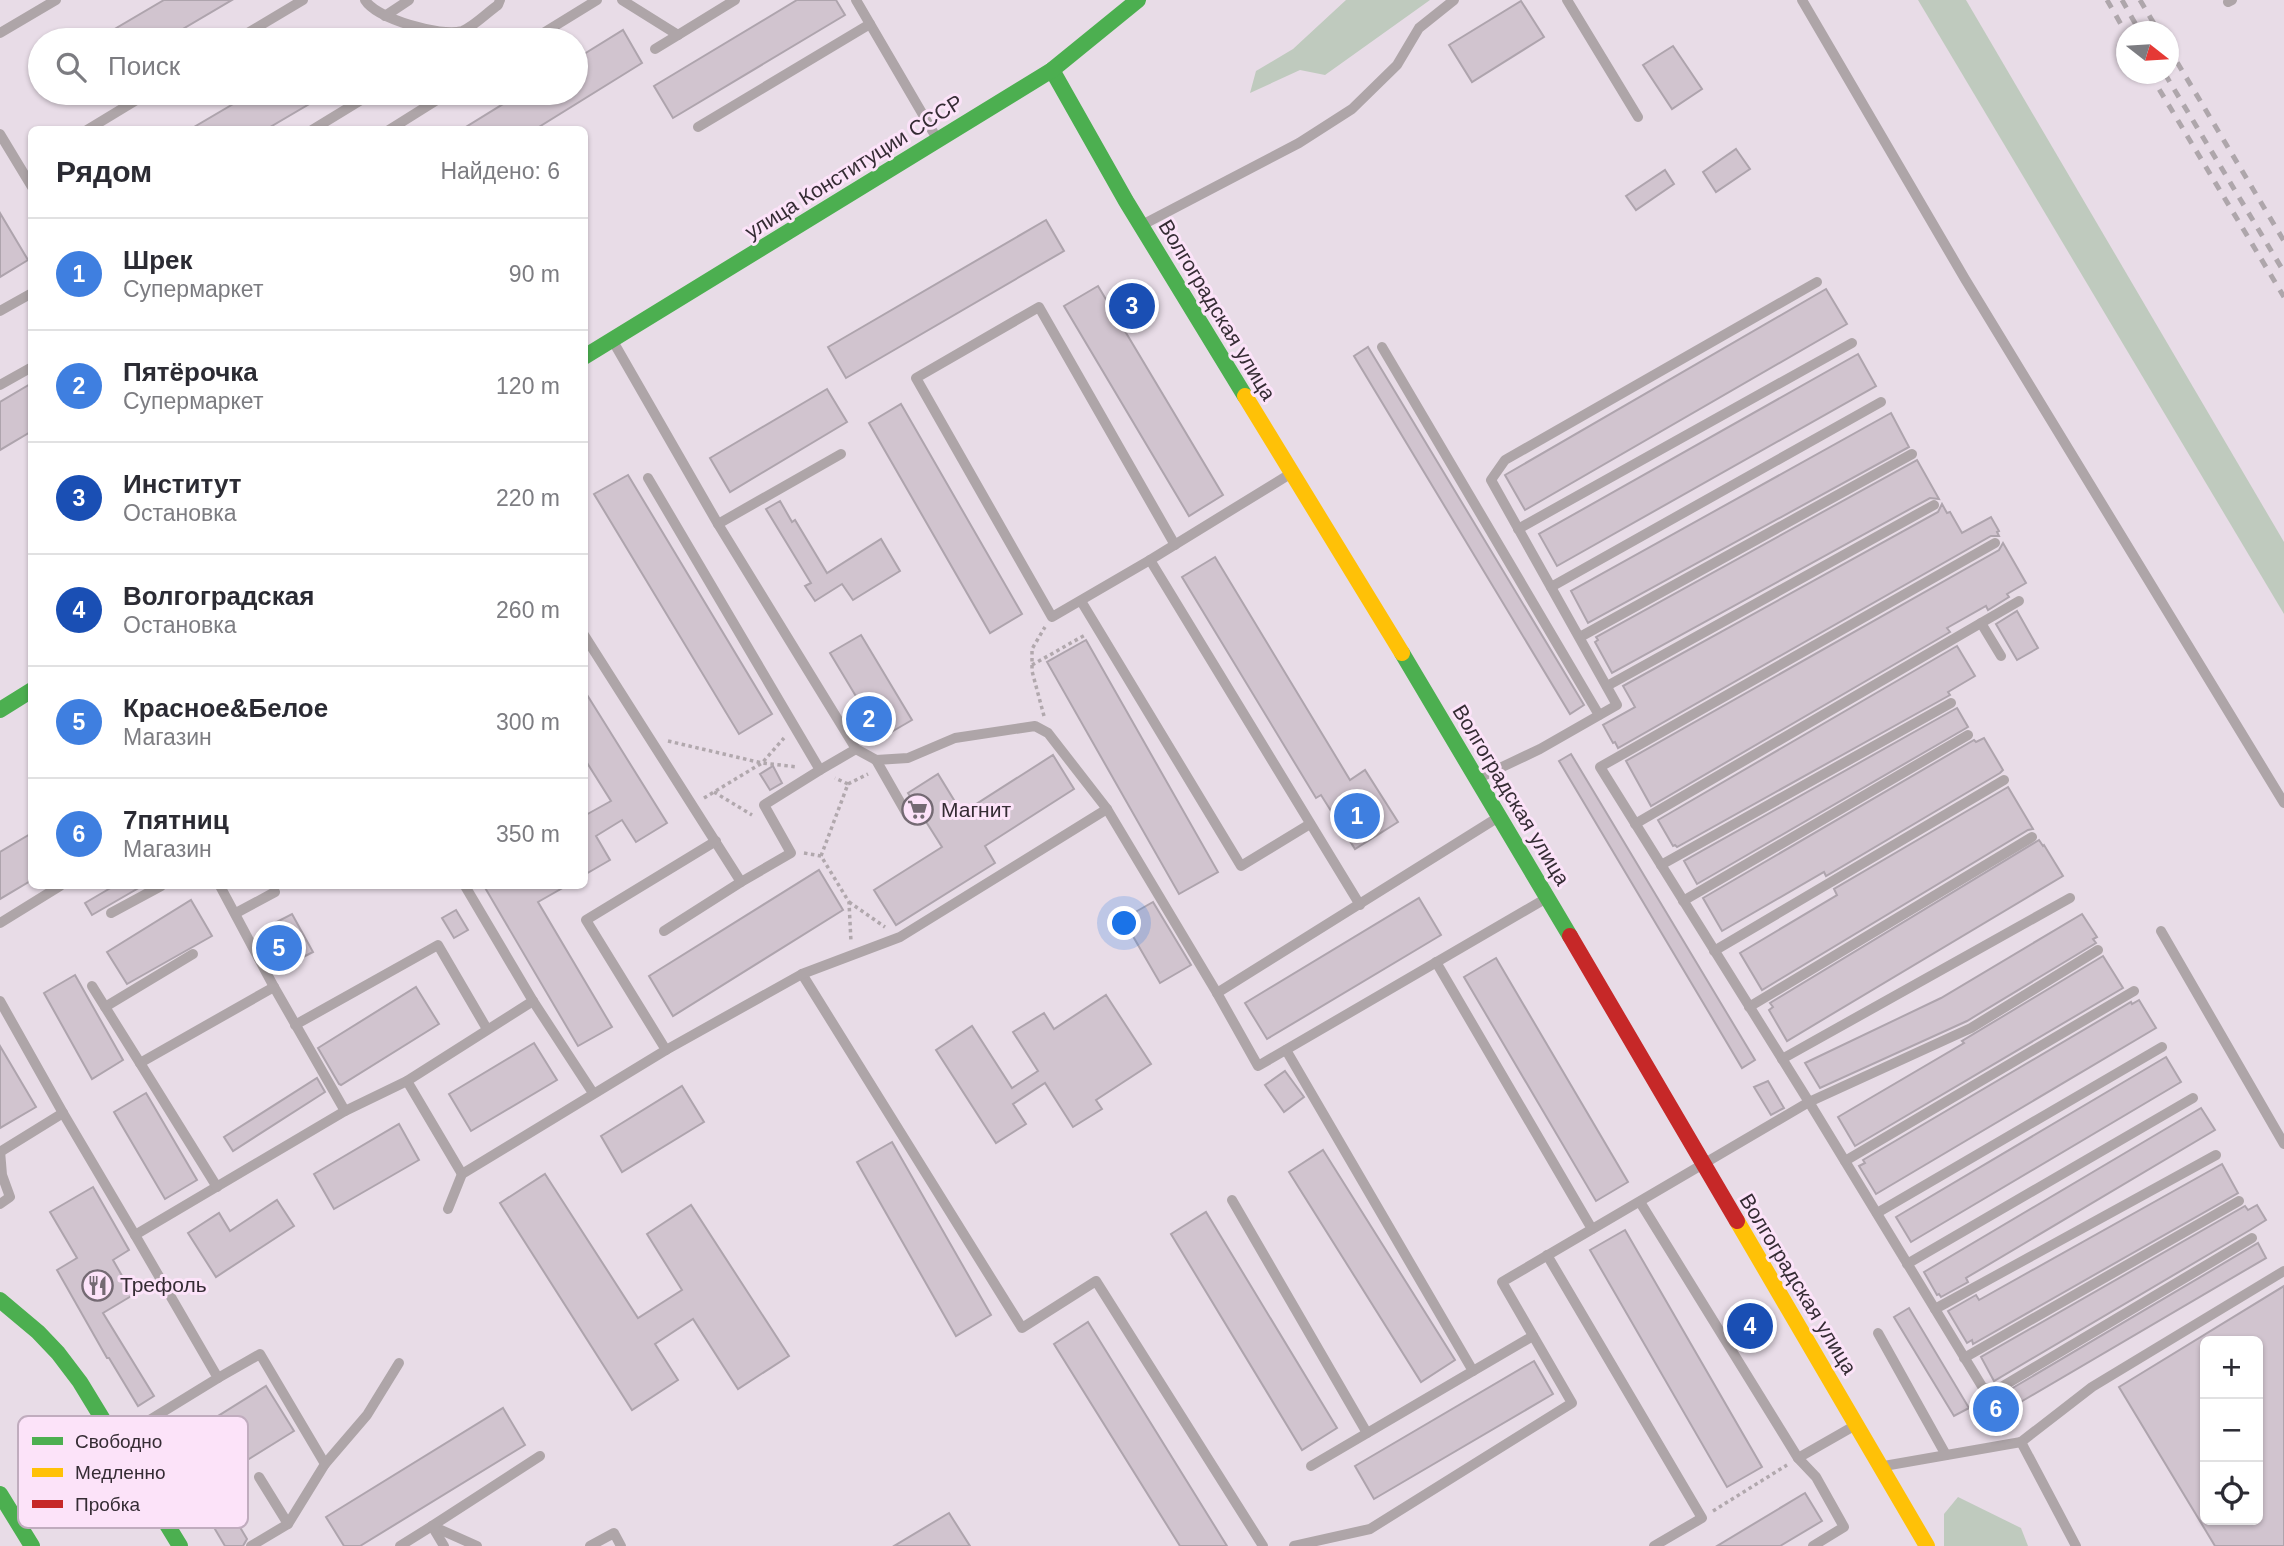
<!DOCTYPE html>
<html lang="ru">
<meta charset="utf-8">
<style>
body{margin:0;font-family:Helvetica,sans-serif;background:#f7f7f7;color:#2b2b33}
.controls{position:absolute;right:21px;bottom:21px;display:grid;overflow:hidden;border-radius:10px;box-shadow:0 2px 5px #0004}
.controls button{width:63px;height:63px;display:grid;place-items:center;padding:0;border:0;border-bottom:2px solid #e1e1e2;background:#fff;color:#2b2b33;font:35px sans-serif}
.compass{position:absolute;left:2116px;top:21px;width:63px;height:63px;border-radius:50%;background:#fff;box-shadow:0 2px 5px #0004;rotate:107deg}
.you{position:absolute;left:1125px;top:924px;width:24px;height:24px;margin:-18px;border:5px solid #fff;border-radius:50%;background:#1a73e8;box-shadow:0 0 0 10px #1a73e833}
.badge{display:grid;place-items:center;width:46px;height:46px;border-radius:50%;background:#746a73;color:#fff;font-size:23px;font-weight:700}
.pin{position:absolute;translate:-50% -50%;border:4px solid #fff;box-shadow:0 2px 7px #0006}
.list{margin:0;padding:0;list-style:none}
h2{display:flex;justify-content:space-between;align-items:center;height:91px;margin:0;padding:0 28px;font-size:30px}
h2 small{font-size:23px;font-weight:400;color:#7c7c81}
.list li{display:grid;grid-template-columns:46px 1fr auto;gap:21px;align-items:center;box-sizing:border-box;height:112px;padding:0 28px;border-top:2px solid #e1e1e2}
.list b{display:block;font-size:26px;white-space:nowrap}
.list p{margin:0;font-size:23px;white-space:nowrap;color:#7c7c81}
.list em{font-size:23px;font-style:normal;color:#7c7c81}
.icon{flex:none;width:38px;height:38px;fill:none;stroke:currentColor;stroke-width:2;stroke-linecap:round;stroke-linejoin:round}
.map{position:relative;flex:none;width:2284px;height:1546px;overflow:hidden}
.search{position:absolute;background:#fff;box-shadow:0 2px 5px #0004;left:28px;top:28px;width:560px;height:77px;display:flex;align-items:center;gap:18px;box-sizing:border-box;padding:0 24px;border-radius:38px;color:#7c7c81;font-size:26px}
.panel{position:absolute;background:#fff;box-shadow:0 2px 5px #0004;left:28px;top:126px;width:560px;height:763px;border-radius:10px}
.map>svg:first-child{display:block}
</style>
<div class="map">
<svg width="2284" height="1546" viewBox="0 0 2284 1546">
<rect width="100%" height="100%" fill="#e8dce7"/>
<g fill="#bfcabe">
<polygon points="1346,0 1430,0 1325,75 1300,70 1250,93 1256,71 1293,49"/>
<polygon points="1918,0 1966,0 2284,542 2284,614"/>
<polygon points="1958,1497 2021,1528 2028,1546 1944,1546 1944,1514"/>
</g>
<g fill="#d1c4cf" stroke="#aea4ad" stroke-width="2" fill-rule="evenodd">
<polygon points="164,0 232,0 164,40 96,40"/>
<polygon points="797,0 836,0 845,15 673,118 654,86"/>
<polygon points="1521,1 1544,37 1472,82 1449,45"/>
<polygon points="623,30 642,63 534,130 461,130 521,93 576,93 576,59"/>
<polygon points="1673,46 1702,89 1672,109 1643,65"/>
<polygon points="252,93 328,93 265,130 189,130"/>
<polygon points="1736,149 1750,169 1716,192 1703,172"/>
<polygon points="1665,170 1674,184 1636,210 1626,196"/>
<polygon points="0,213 28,260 0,277"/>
<polygon points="1046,220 1064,251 846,378 828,347"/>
<polygon points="1098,286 1223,495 1189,516 1064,306"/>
<polygon points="1826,289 1847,324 1525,510 1505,475"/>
<polygon points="1368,347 1584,705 1570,714 1354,356"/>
<polygon points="1858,354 1876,386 1557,566 1539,534"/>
<polygon points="32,383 32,431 0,450 0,402"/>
<polygon points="827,389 847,422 730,492 710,458"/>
<polygon points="901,404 1022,614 990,633 869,423"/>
<polygon points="1891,413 1909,447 1588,623 1571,591"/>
<polygon points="1917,460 1939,499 1930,498 1612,673 1595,642 1598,640 1596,637"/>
<polygon points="628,475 772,714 739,734 594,494"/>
<polygon points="780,501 792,522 795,520 827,573 881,539 900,571 853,600 842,584 815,601 805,586 811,583 766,509"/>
<polygon points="1942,504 1947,513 1950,512 1962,533 1991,517 1999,531 1997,532 1999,536 1991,536 1618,748 1615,742 1613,743 1603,725 1635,707 1623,686 1938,512"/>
<polygon points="2003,543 2026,583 2007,594 2009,597 1988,610 1986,606 1947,628 1950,632 1651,806 1626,761 1999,550"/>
<polygon points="1215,557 1350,780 1365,770 1398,822 1355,849 1321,795 1316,798 1182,577"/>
<polygon points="2017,611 2038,648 2017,660 1996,624"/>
<polygon points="861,635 912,720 881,738 830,653"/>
<polygon points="1086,640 1218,872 1179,894 1047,662"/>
<polygon points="1957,646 1975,676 1948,692 1950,695 1677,847 1675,845 1673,846 1658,820"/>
<polygon points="584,690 667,823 636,842 622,820 596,836 610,860 584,875 584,816 611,801 584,758"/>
<polygon points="1957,708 1968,727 1697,884 1684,861"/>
<polygon points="1984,738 2003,770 2000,773 1826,876 1824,872 1722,931 1703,898 1974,740 1976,742"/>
<polygon points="1571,754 1755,1060 1742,1068 1559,761"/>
<polygon points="1053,755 1074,789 985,846 995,863 896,925 874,890 942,847 908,793 938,774 962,813"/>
<polygon points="773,766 782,783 770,790 760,774"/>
<polygon points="2008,787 2033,829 2028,830 1762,990 1740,953 1837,895 1834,889"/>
<polygon points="32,833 32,880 0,899 0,852"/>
<polygon points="2039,840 2043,846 2044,845 2063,876 1787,1041 1769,1010 1773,1007 1770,1003"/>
<polygon points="819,870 843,910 673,1016 649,976"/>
<polygon points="114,886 142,886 92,915 85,903"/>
<polygon points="484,886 566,886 538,902 612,1027 578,1046"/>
<polygon points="1419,898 1441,935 1267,1039 1245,1003"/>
<polygon points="191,900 212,936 127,984 107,952"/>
<polygon points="1153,902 1191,965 1160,983 1123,919"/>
<polygon points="456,910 468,930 454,938 442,918"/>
<polygon points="292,914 313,952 286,966 265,928"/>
<polygon points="2082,914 2097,937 2093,939 2096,943 1967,1021 1820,1088 1805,1063 1941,998"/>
<polygon points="2103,956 2123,988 1855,1146 1838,1117 1964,1043 1962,1041"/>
<polygon points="1496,958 1628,1182 1596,1201 1464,977"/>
<polygon points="75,975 123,1060 92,1079 44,993"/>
<polygon points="416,987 439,1024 341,1085 339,1084 318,1048"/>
<polygon points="1106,995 1151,1064 1096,1100 1102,1109 1073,1127 1045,1083 1013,1104 1026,1124 996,1143 936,1050 972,1026 1012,1088 1038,1071 1013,1032 1044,1013 1054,1029"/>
<polygon points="2139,1000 2156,1028 1876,1194 1859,1166 1865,1163 1863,1160 2131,1002 2132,1004"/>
<polygon points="534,1043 557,1080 471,1131 449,1094"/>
<polygon points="0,1046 36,1107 0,1128"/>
<polygon points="2166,1057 2181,1082 1911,1242 1896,1217"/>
<polygon points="1285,1071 1304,1097 1284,1112 1265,1085"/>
<polygon points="317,1078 325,1092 233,1151 224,1137"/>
<polygon points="1768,1081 1784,1108 1771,1115 1754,1087"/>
<polygon points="682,1086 704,1122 622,1172 601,1136"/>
<polygon points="146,1093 197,1180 165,1199 114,1112"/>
<polygon points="2201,1108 2215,1130 1966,1278 1968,1282 1941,1297 1939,1294 1937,1295 1924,1272"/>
<polygon points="399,1124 419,1160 334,1209 314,1174"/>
<polygon points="892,1142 991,1315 956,1336 857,1162"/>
<polygon points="1323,1150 1455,1360 1421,1382 1289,1172"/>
<polygon points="2222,1164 2238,1193 1973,1344 1972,1340 1967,1343 1948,1311 1976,1295 1979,1300"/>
<polygon points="545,1174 638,1318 682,1290 647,1234 691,1205 789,1356 738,1389 693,1319 655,1344 678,1380 632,1410 500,1203"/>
<polygon points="93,1187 129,1250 113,1260 133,1295 103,1313 154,1396 138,1406 109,1358 107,1358 57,1270 77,1258 50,1212"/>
<polygon points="277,1200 294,1226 216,1277 188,1233 219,1213 230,1231"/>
<polygon points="2257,1205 2266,1220 2250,1230 1994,1381 1981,1357 2245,1206 2248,1210"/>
<polygon points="1206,1212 1337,1428 1302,1450 1171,1234"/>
<polygon points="1625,1230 1762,1467 1727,1487 1590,1250"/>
<polygon points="2258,1243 2266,1258 2007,1410 1999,1396"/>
<path d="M2284,1286v260h-69l-96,-159zM2205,1341h53v179h-53z"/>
<polygon points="1909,1308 1969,1408 1954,1416 1894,1317"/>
<polygon points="1088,1322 1227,1546 1180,1546 1054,1344"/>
<polygon points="1534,1361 1553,1394 1374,1499 1355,1466"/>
<polygon points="266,1386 294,1431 220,1477 233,1498 225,1502 247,1539 243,1546 225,1546 206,1514 203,1516 156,1438 190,1417 197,1429"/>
<polygon points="503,1408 525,1445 360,1546 344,1546 326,1517"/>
<polygon points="1805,1493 1822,1521 1780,1546 1717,1546"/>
<polygon points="949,1513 970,1546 894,1546"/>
</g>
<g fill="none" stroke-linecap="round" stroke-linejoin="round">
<g stroke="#b1a8ad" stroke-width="3.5" stroke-dasharray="3.5 3.5" stroke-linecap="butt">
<polyline points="1032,665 1085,635"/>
<polyline points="1044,716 1032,671 1032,649 1045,627"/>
<polyline points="668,741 762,763 798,767"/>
<polyline points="848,784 868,774"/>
<polyline points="714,792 752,815"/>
<polyline points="704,798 762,763 784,738"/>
<polyline points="804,853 821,856 849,902 851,942"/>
<polyline points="821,856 848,784 835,778"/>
<polyline points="849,902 885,927"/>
<polyline points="1713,1511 1787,1465"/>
</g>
<g stroke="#aea5a8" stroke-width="10">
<path d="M365,0c12,19 75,37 97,31 10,-3 27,-20 36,-26l2,-5"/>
<polyline points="622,0 678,35 735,0"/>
<polyline points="856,0 936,137"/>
<polyline points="1567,0 1638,117"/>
<polyline points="1802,0 1965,279 2284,803"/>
<polyline points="2228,2 2232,0"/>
<polyline points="385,16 409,0"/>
<polyline points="0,33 56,0"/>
<polyline points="236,40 303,0"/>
<polyline points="532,40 597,0"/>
<polyline points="655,49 678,35"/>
<polyline points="698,127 870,24"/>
<polyline points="87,130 148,93"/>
<polyline points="312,130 366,97"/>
<polyline points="389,130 448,93"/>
<polyline points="0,134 32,187"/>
<polyline points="1144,224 1299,143 1352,109 1397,65 1419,28 1454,0"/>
<polyline points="0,311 32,293"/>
<polyline points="614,343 718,524 856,749 876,760 908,816"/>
<polyline points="1382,347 1599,715"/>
<polyline points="0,385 32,367"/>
<polyline points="1290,474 1150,560 1360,905"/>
<polyline points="648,478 820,770 856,749"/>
<polyline points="718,524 841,454"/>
<polyline points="1518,529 1852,343"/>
<polyline points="1995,543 1600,767 1809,1102 1983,1388 1998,1389 2252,1238"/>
<polyline points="1150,560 1052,617 916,378 1039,307 1175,545"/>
<polyline points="1551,587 1881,402"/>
<polyline points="1081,601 1241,866 1310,824"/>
<polyline points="1981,623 2019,601"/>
<polyline points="584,635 741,882 664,931"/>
<polyline points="1580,637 1912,454"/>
<polyline points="1607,686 1934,505"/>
<polyline points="876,760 908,758 955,738 1035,726 1048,733 1107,809"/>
<polyline points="1481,777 1540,749 1617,705 1491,480 1505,460 1817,282"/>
<polyline points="1635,824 1981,623 2001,656"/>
<polyline points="1661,865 1951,703"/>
<polyline points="741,882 791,853 764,805 820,770"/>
<polyline points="220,886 274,987 345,1111"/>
<polyline points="465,886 533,1001 593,1093"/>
<polyline points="1683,901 1968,735"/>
<polyline points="111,913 161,886"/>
<polyline points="236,913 275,892"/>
<polyline points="0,923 60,886"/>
<polyline points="2161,931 2284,1144"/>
<polyline points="1714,951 2004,780"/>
<polyline points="1436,962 1592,1229"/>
<polyline points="802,974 1022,1328 1096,1281 1263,1546"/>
<polyline points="92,986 140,1063"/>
<polyline points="1217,993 1497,818"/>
<polyline points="0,1001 63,1113"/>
<polyline points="105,1007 193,954"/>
<polyline points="1749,1007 2032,837"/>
<polyline points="295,1025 438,945 487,1029"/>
<polyline points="666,1050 802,974 900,937 1107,809 1217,993 1258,1066 1545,899"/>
<polyline points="1286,1050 1473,1371 1533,1336"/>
<polyline points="1782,1059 2070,898"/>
<polyline points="407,1081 462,1174"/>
<polyline points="0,1151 2,1175 10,1197 0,1204"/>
<polyline points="0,1152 63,1113 135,1235 345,1111 407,1081 533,1001"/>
<polyline points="1845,1161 2134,991"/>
<polyline points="217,1187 140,1063 274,987"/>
<polyline points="1232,1200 1367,1433"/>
<polyline points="1640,1202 1798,1458 1816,1477 1844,1527 1813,1546"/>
<polyline points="448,1209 462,1174 666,1050 586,920 716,841"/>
<polyline points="1877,1213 2162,1047"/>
<polyline points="1547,1255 1702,1518 1654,1546"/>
<polyline points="1907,1264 2193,1098"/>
<polyline points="1935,1309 2216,1155"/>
<polyline points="1878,1333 1946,1455"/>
<polyline points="1964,1358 2239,1201"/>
<polyline points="218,1378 260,1354 325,1464 288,1524 251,1546"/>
<polyline points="117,1440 218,1378 135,1235"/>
<polyline points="2021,1442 2092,1387 2284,1271"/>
<polyline points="1798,1458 1854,1426"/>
<polyline points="325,1464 367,1415 399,1363"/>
<polyline points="1311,1466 1473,1371"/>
<polyline points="1884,1466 2021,1442 2076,1546"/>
<polyline points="259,1477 288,1524"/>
<polyline points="400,1546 432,1526 477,1546"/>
<polyline points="444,1546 432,1526 540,1456"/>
<polyline points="590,1546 614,1533 621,1546"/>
<polyline points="1294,1546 1370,1529 1572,1403 1502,1282 1809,1102 1971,1028 2098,950"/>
</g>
<g stroke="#4caf50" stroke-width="16">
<polyline points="1052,70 1126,201 1245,396"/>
<polyline points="584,357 1052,70 1138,0"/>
<polyline points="1402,653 1570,936"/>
<polyline points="0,710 32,690"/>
<polyline points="0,1300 38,1332 58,1353 80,1382 180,1546"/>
<polyline points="0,1494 32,1546"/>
</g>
<g stroke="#ffc107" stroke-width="16">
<polyline points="1245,396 1402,653"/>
<polyline points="1737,1221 1927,1546"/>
</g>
<polyline stroke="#c62828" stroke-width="16" points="1570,936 1737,1221"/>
<g stroke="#aea6ab" stroke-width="5" stroke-dasharray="9 9" stroke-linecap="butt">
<polyline points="2107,0 2126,33"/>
<polyline points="2122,0 2140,32"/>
<polyline points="2140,0 2159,32"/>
<polyline points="2168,47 2284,241"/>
<polyline points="2150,74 2284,297"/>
<polyline points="2165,74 2284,272"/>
</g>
</g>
<defs>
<symbol id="supermarket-ring" viewBox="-11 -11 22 22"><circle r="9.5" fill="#fce3f9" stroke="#746a73" stroke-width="1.5"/><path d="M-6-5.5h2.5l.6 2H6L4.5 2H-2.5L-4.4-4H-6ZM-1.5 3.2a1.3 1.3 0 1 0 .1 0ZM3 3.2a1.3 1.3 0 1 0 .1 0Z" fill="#746a73"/></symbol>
<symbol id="restaurant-ring" viewBox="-11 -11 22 22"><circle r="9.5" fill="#fce3f9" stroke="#746a73" stroke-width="1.5"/><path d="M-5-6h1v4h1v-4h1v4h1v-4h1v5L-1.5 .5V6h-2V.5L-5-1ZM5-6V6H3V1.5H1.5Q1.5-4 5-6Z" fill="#746a73"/></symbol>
</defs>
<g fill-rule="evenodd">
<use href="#supermarket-ring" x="900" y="792" width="35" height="35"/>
<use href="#restaurant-ring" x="80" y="1268" width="35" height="35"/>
</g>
<g text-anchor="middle" stroke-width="6" stroke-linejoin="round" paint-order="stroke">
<g font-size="21" fill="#352c34" stroke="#fce3f9">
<text transform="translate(854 167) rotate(-32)" y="7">улица Конституции СССР</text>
<text transform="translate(1217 310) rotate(59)" y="7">Волгоградская улица</text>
<text transform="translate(1511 795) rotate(59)" y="7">Волгоградская улица</text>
<text transform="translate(1798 1284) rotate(59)" y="7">Волгоградская улица</text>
</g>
<g font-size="21" fill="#352c34" stroke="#fce3f9" text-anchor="start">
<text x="941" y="817">Магнит</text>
<text x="120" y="1292">Трефоль</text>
</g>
</g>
<rect x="18" y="1416" width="230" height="112" rx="10" fill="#fce3f9" stroke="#c0acbe" stroke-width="2"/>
<rect x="32" y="1437" width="31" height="8" fill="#4caf50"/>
<rect x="32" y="1468" width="31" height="9" fill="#ffc107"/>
<rect x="32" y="1500" width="31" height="8" fill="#c62828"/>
<g font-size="19" fill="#352c34">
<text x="75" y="1448">Свободно</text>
<text x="75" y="1479">Медленно</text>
<text x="75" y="1511">Пробка</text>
</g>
</svg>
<div class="controls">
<button>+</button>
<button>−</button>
<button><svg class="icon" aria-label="locate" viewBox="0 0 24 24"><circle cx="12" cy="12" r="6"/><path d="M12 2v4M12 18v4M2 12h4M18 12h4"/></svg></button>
</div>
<svg class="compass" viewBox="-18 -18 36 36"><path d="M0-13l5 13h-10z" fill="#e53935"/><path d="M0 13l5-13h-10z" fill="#7c7c81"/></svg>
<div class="you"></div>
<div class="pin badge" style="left:1357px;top:816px;background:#3f7fe0">1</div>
<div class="pin badge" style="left:869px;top:719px;background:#3f7fe0">2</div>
<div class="pin badge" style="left:1132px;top:306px;background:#1a4fb4">3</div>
<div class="pin badge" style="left:1750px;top:1326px;background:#1a4fb4">4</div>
<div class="pin badge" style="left:279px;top:948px;background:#3f7fe0">5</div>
<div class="pin badge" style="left:1996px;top:1409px;background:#3f7fe0">6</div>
<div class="search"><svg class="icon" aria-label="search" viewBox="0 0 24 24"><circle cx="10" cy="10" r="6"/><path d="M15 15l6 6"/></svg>Поиск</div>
<section class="panel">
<h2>Рядом<small>Найдено: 6</small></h2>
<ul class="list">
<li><span class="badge" style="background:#3f7fe0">1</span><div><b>Шрек</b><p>Супермаркет</p></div><em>90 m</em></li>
<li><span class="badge" style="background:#3f7fe0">2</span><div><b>Пятёрочка</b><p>Супермаркет</p></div><em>120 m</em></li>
<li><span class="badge" style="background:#1a4fb4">3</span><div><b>Институт</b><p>Остановка</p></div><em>220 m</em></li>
<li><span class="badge" style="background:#1a4fb4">4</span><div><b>Волгоградская</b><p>Остановка</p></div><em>260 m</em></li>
<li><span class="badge" style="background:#3f7fe0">5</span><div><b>Красное&amp;Белое</b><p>Магазин</p></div><em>300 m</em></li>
<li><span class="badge" style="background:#3f7fe0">6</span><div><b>7пятниц</b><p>Магазин</p></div><em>350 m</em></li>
</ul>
</section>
</div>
